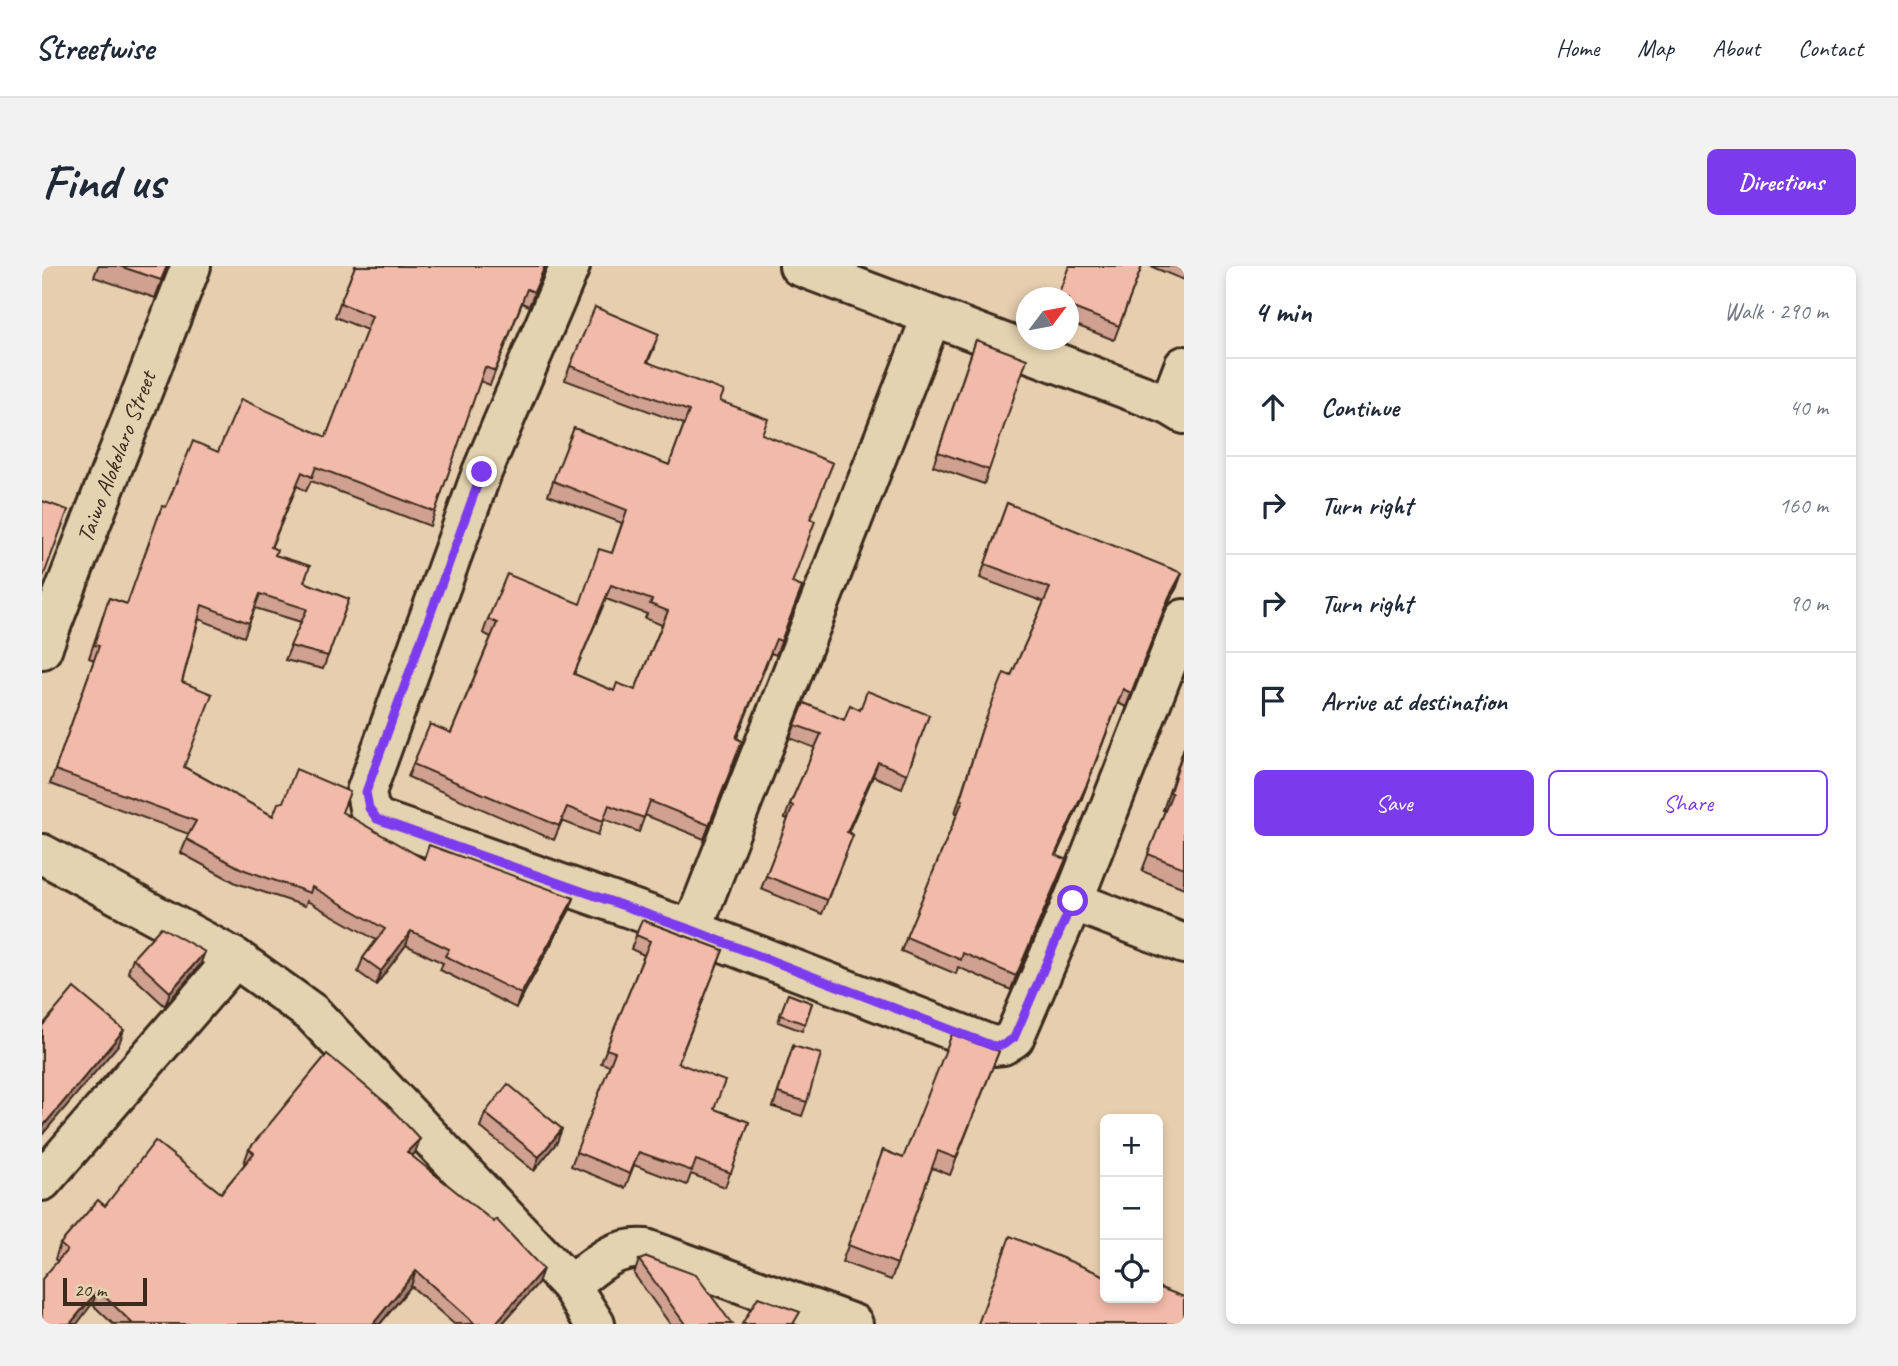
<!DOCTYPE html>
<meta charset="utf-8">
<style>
body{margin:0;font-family:Caveat,sans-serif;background:#f2f2f3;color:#1f2937}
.controls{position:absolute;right:21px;bottom:21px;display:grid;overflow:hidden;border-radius:10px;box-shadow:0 4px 10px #0003}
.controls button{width:63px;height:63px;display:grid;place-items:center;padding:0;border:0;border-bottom:2px solid #e0e1e3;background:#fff;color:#1f2937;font:35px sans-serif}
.compass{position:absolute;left:974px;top:21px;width:63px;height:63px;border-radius:50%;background:#fff;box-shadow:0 4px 10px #0003;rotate:58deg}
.scale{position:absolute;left:21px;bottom:18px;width:84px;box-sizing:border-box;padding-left:7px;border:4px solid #3b2a1e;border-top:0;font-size:19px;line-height:24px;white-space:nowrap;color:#3b2a1e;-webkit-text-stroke:5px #e4d3b0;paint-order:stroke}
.stop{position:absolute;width:21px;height:21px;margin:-16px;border:5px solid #7c3aed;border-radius:50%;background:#fff}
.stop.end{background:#7c3aed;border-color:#fff;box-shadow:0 2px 7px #0008}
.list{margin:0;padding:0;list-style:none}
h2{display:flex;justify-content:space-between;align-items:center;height:91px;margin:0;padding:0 28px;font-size:30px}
h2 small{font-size:23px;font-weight:400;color:#747a83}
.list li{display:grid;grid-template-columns:46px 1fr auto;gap:21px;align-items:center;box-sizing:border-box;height:98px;padding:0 28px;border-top:2px solid #e0e1e3}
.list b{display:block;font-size:26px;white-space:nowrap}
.list em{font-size:23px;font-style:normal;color:#747a83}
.actions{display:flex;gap:14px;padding:21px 28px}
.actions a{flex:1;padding:16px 0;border:2px solid #7c3aed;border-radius:10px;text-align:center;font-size:24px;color:#7c3aed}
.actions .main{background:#7c3aed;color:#fff}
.icon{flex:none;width:38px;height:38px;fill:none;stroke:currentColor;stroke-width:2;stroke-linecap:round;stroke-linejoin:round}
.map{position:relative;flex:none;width:1142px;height:1058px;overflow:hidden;border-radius:10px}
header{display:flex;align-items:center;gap:42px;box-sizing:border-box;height:98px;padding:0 35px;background:#fff;border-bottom:2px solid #e0e1e3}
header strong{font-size:33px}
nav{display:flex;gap:38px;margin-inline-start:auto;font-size:24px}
.intro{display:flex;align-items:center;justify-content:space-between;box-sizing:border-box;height:168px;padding:0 42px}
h1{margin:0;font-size:49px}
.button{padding:18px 32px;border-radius:10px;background:#7c3aed;color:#fff;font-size:24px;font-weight:700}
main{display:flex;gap:42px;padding:0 42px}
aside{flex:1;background:#fff;border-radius:10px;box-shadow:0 4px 10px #0003}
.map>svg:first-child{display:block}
</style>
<header>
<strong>Streetwise</strong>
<nav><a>Home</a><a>Map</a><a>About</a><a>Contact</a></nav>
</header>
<div class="intro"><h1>Find us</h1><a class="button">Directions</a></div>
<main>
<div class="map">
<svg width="1142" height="1058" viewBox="0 0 1142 1058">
<rect width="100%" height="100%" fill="#e7ceaf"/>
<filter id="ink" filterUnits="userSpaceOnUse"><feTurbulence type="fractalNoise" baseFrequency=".0143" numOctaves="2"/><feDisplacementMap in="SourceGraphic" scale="14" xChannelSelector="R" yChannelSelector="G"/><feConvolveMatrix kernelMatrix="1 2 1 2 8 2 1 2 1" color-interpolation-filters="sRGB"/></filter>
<g filter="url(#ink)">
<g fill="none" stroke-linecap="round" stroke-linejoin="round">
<defs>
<g id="minor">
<polyline points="528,0 440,206 324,526 327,542 335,553 650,664 951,780 961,779 972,772 1031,635 1142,353"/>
<polyline points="757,0 1127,139 1142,148"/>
<polyline points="1127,139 1142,100"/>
<polyline points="0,383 149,0"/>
<polyline points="0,588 193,692 270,747 528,1019 553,1058"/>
<polyline points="1031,635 1142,678"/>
<polyline points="650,664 889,52"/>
<polyline points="0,915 193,692"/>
<path d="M528,1019c26,-19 42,-39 76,-36l207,75"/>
</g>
</defs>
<use href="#minor" stroke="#3b2a1e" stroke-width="44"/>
<use href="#minor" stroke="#e4d3b0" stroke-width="38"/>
</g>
<g fill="#d0a091" stroke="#3b2a1e" stroke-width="2" fill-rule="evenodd">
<polygon points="56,0 125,0 113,32 52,11"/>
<polygon points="504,0 487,40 480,37 448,119 438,115 388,260 269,215 264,225 255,220 229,282 233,289 262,316 307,333 281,403 243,394 259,356 213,342 202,371 157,353 140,416 142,501 231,550 300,547 382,593 532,632 527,645 474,742 398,704 401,697 364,679 334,719 316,706 321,692 334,674 265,635 263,640 194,617 139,587 147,568 8,518 52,394 47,392 67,332 85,338 124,241 176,186 284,171 325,64 293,51 298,37"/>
<polygon points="1100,0 1072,74 1026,56 1026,32"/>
<polygon points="1108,0 1142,0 1142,14"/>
<polygon points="934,74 947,204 942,218 891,200"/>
<path d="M612,82l-6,14 72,39 42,33 49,85 -19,64 10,4 -26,68 -5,-2 -34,85 5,3 -38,98 -59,-24 -6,17 -35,-13 -6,16 -36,-14 -8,19 -146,-63 5,-13 38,-31 40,-96 -8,-4 5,-14 92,-15 32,-51 10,-30 -74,-28 26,-67 95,37 15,-41 -119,-44 5,-14zM564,333l41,15 -2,4 17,7 -27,65 -21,1 -40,-17z"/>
<polygon points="965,237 1135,321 1122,345 1084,441 1076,437 1040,532 1014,589 1019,607 969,724 916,701 914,708 859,685 916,547 913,547 940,463 969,410 1002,336 938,312"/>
<polygon points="762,437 802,454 818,444 887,449 860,522 831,510 806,566 811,569 780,648 719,623 746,553 743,552 748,538 773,482 748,472"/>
<polygon points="1142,481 1142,622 1100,605 1123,544 1121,544"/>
<polygon points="600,654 681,684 636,798 672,843 707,856 683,921 649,908 645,919 592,899 583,922 529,900 568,800 559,797 602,689 589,683"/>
<polygon points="91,692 158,699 123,740 86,706"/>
<polygon points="746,728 770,737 760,765 736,756"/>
<polygon points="751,780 765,836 760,850 731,841"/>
<polygon points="957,785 908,909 890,902 849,1014 800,996 841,884 861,892"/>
<polygon points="443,847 515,876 492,905 438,861"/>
<polygon points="207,883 373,887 370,890 496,1017 460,1058 412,1058 369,1020 338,1058 71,1058 50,1038 13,993 18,978 63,940 179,927 203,898 202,897"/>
<polygon points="597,994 690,1058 628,1058 592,1008"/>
</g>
<g fill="#a98276" stroke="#3b2a1e" stroke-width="2">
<polygon points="1140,307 1135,321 1122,345 1084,441 1127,331"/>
<polygon points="1081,423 1040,532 1008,602"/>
<polygon points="836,496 831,510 800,580 805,566"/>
<polygon points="1024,593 1019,607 969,724 974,710"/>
<polygon points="532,632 527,645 474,742 479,728"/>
<polygon points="369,665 364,679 334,719 339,705"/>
<polygon points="163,686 158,699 123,740 128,726"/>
<polygon points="82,764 77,778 0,869 0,864 2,859"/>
<polygon points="520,863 515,876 492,905 497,891"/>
<polygon points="378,873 373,887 360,900 365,886"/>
<polygon points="501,1003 496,1017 460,1058 453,1058"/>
<polygon points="374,1005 369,1020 338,1058 331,1058"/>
<polygon points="56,1024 50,1038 35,1058 28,1058"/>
</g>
<g fill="#f2baa9" stroke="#3b2a1e" stroke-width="2" fill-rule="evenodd">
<polygon points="77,0 125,0 119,14"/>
<polygon points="313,0 503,0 492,26 485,23 453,105 443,101 393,246 274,201 270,211 260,206 229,281 235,284 233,289 268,300 262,316 307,333 286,390 248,380 265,343 218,328 207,357 160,339 140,416 170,428 142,501 231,550 236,537 241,536 254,503 308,526 300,546 382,593 387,579 532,632 479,728 403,690 407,683 369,665 339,705 321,692 343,663 270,621 268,627 200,603 144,573 154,555 13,504 57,380 52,379 67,332 85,338 120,240 124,241 151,175 176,186 199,133 284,171 330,50 298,37"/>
<polygon points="1027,0 1100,0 1077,60 1026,40 1026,32 1015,32"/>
<path d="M553,41l64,27 -12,28 77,29 -4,10 48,18 -6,15 71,29 -23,56 5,2 -23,62 10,4 -21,54 -5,-2 -40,99 6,3 -33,84 -59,-24 -6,17 -35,-13 -6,16 -36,-14 -8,19 -146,-62 17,-40 21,9 46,-110 -9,-4 19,-45 73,30 19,-55 13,4 15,-43 -74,-29 21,-53 95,37 20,-54 -119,-45zM569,319l41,15 -2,4 18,7 -33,79 -18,-7 -3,8 -40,-17z"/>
<polygon points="934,74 985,93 947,204 896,186"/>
<polygon points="0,235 26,244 0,314"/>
<polygon points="965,237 1140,307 1127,331 1089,427 1081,423 1045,518 1013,589 1024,593 974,710 921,687 919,694 864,671 921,534 918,533 940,463 962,407 969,410 1008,322 943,298"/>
<polygon points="825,425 887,449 865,508 836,496 805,566 811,569 785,634 724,610 751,540 748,538 779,468 753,459 762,437 802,454 808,439 818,444"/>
<polygon points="1142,483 1142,602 1106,588 1130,527 1128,526"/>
<polygon points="600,654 681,684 636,797 683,815 672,843 707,856 689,907 654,894 650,905 597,886 588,908 534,886 573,786 564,783 608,675 594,669"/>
<polygon points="119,661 163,686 128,726 91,692"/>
<polygon points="32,722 82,764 2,859 0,858 0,760"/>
<polygon points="746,728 770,737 763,758 738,749"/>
<polygon points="910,768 957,785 914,892 896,885 855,998 806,979 841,884 861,892"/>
<polygon points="751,780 779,788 765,836 736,827"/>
<polygon points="285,788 344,837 378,873 365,886 452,956 454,953 501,1003 453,1058 433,1058 374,1005 331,1058 91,1058 56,1024 28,1058 0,1058 0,1013 25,984 18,978 56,934 63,940 113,875 179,927 212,887 207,883"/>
<polygon points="466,818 520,863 497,891 443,847"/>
<polygon points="968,970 1063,1010 1063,1032 1116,1032 1116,1021 1142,1031 1142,1058 936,1058"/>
<polygon points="605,991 654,1009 690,1058 643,1058 597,994"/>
<polygon points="716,1031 758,1046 751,1058 700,1058"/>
</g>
</g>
<g fill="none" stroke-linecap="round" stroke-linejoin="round" filter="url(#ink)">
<polyline stroke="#7c3aed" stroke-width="9" points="440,206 324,526 327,542 335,553 650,664 951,780 961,779 972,772 1031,635"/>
</g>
<g text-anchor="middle" stroke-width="7" stroke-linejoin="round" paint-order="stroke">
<g font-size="24" fill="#3b2a1e" stroke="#e4d3b0">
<text transform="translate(74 191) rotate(-69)" y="8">Taiwo Alokolaro Street</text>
</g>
</g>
</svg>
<div class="controls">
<button>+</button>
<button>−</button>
<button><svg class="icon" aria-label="locate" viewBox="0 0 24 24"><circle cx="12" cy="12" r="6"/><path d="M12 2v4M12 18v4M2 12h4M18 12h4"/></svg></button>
</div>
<svg class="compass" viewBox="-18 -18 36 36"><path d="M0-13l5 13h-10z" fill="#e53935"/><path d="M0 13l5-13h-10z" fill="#747a83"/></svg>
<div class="scale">20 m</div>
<div class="stop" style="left:1031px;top:635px"></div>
<div class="stop end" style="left:440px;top:206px"></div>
</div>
<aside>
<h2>4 min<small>Walk · 290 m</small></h2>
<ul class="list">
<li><svg class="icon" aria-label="ahead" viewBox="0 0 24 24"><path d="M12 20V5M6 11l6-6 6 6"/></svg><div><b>Continue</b></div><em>40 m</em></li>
<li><svg class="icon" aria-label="right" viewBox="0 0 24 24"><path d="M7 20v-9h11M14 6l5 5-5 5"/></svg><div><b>Turn right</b></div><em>160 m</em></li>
<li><svg class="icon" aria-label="right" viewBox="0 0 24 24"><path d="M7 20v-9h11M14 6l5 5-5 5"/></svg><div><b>Turn right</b></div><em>90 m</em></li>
<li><svg class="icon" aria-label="arrive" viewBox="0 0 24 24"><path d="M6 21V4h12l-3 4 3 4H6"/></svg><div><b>Arrive at destination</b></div></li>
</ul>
<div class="actions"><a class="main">Save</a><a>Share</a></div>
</aside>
</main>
